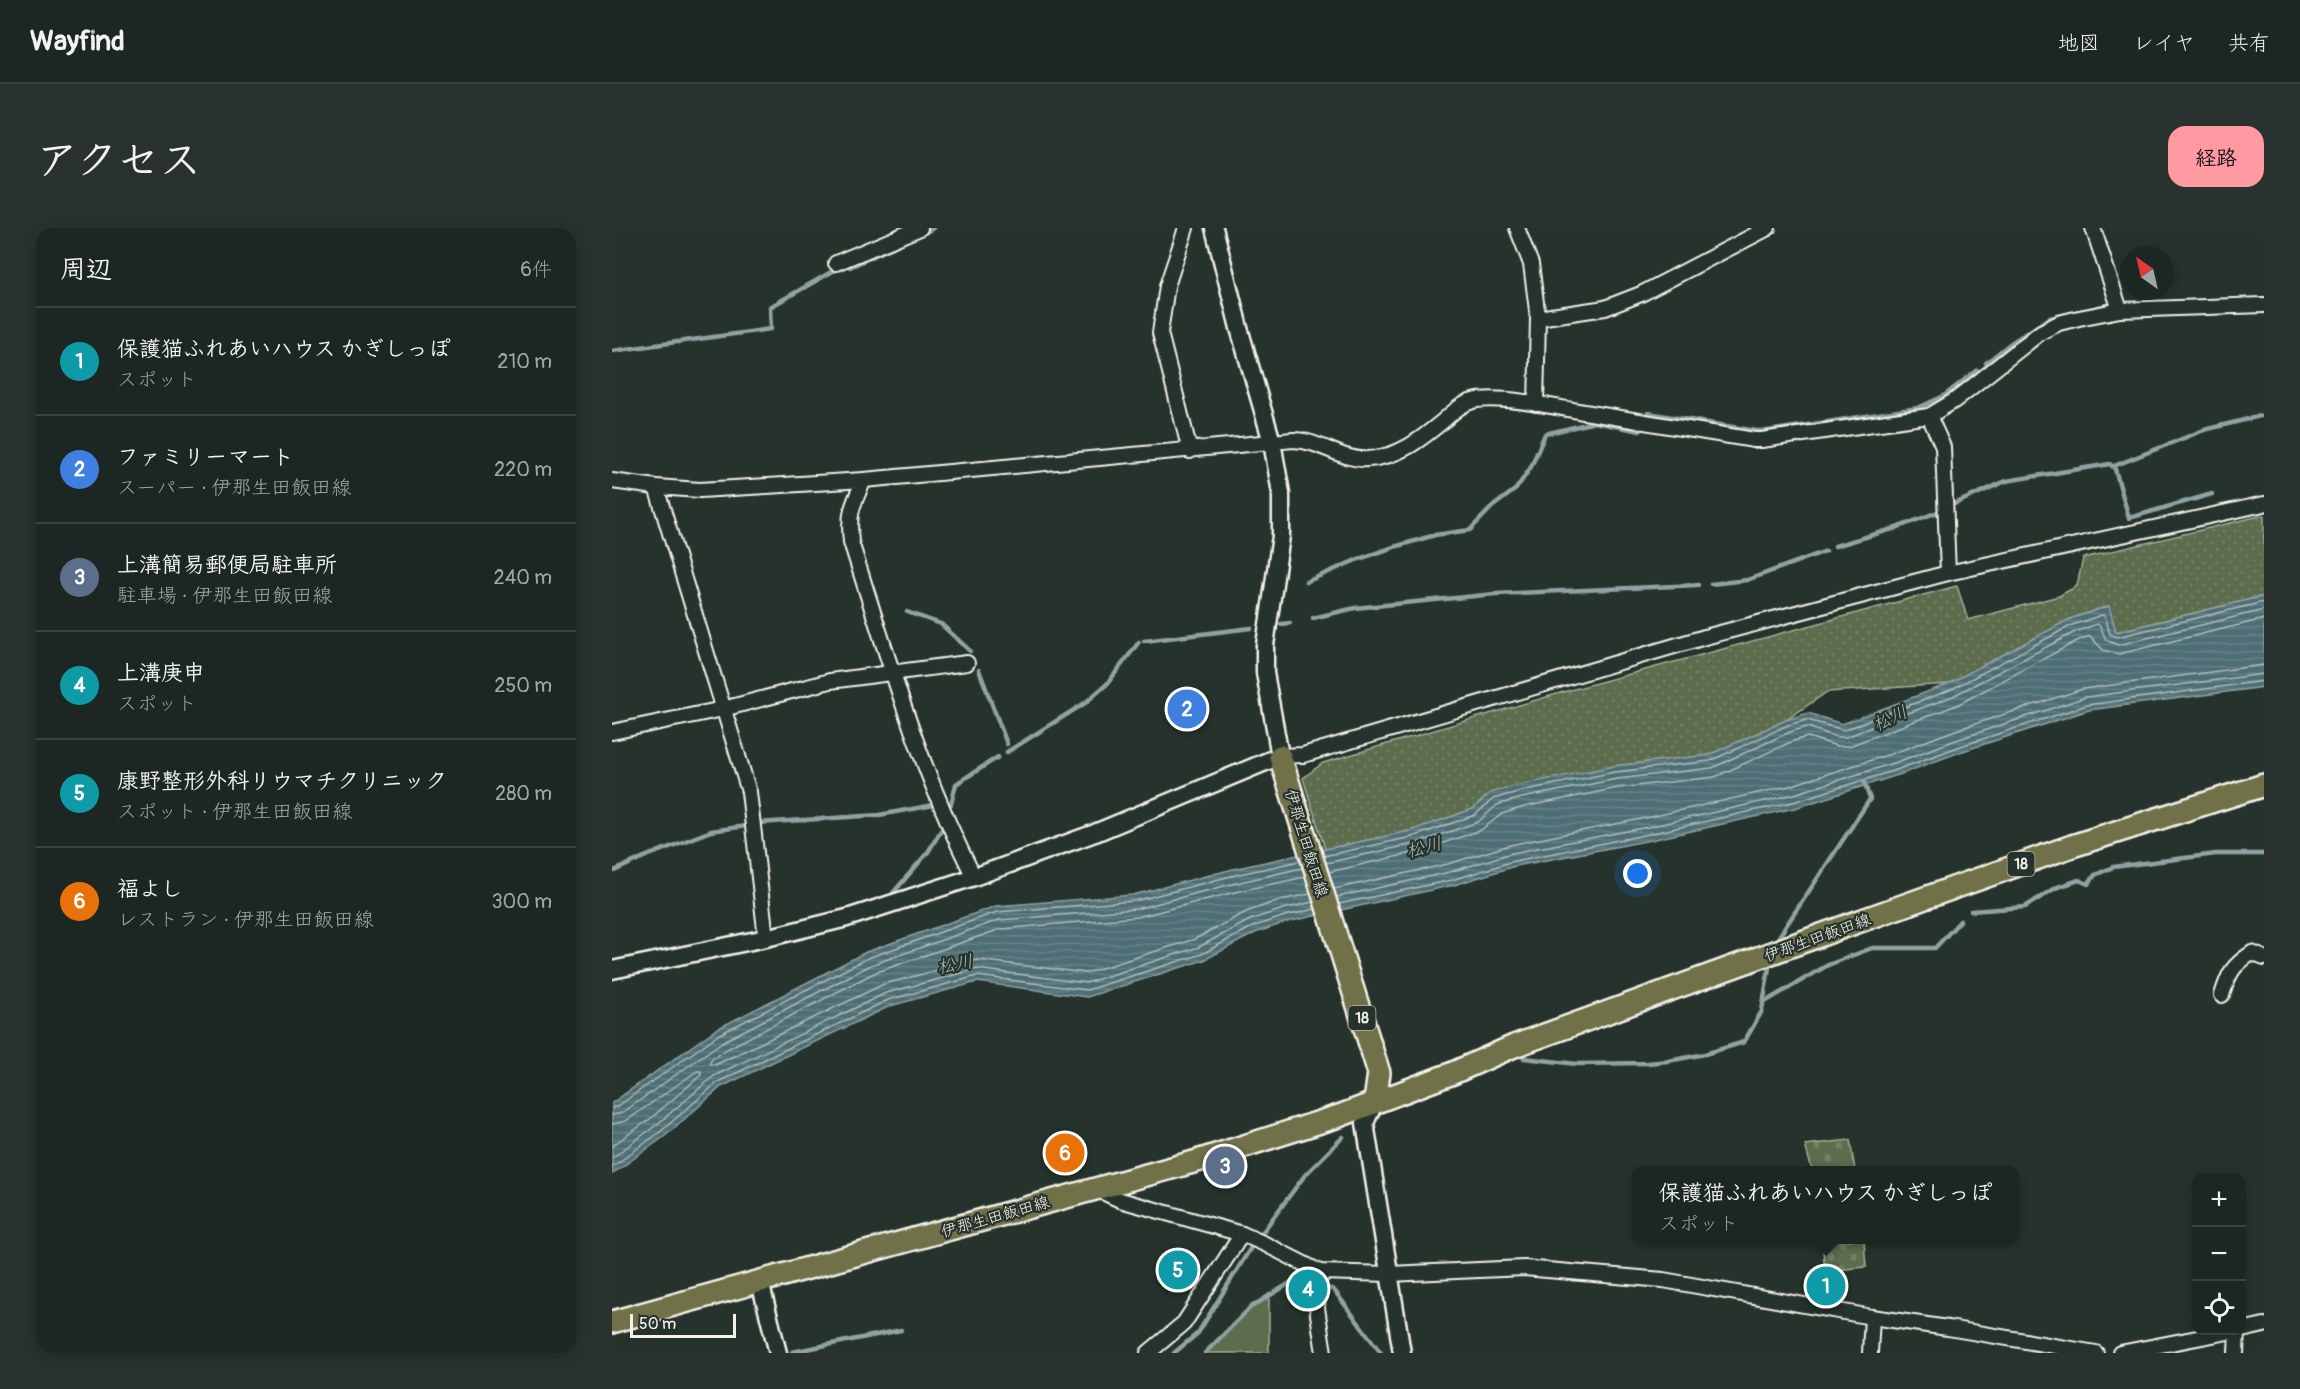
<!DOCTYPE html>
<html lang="ja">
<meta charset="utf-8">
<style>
body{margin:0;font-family:Pangolin,"Klee One",sans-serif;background:#29322f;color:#f1f3f6}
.controls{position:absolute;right:18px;bottom:18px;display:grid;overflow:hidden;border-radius:12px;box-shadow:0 3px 15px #0003}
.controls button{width:54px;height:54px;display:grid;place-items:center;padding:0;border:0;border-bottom:2px solid #3a4340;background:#1c2622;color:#f1f3f6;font:30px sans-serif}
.compass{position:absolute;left:1508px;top:18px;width:54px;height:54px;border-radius:50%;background:#1c2622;box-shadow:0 3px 15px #0003;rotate:326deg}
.scale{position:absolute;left:18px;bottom:15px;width:106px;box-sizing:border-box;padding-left:6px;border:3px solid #f4f1e8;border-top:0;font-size:16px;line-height:21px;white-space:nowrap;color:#f4f1e8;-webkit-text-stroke:4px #26332d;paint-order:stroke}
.you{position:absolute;left:1026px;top:646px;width:21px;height:21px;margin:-15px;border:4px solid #fff;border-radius:50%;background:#1a73e8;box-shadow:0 0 0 9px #1a73e833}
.badge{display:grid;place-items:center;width:39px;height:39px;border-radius:50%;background:#ff9aa2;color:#fff;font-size:20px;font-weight:700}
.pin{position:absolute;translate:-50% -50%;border:3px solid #fff;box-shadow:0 2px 6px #0006}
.popup{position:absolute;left:1020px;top:938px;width:387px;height:78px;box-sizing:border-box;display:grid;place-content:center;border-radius:12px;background:#1c2622;filter:drop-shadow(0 2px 4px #0005);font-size:20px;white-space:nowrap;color:#a0a5a5}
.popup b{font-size:22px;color:#f1f3f6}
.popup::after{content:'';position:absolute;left:50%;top:100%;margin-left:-12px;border:12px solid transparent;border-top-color:#1c2622}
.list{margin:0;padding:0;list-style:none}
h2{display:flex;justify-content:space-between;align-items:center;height:78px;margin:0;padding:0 24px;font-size:26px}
h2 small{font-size:20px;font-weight:400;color:#a0a5a5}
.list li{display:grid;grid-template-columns:39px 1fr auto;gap:18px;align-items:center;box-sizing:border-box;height:108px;padding:0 24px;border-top:2px solid #3a4340}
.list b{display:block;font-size:22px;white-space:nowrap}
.list p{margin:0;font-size:20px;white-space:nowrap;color:#a0a5a5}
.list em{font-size:20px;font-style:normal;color:#a0a5a5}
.icon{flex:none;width:33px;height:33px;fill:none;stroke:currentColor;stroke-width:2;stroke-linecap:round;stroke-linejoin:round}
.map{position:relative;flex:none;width:1652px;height:1125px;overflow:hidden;border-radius:18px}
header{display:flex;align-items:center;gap:36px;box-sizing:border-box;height:84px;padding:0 30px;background:#1c2622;border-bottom:2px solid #3a4340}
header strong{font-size:28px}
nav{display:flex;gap:33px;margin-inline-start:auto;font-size:21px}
.intro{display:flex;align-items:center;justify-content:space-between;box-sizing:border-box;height:144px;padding:0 36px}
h1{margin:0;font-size:42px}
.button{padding:15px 27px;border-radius:18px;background:#ff9aa2;color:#111;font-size:21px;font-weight:700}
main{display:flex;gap:36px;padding:0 36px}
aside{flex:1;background:#1c2622;border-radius:18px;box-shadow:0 3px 15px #0003}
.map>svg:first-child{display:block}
</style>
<header>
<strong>Wayfind</strong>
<nav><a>地図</a><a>レイヤ</a><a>共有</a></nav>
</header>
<div class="intro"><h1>アクセス</h1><a class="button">経路</a></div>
<main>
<aside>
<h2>周辺<small>6件</small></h2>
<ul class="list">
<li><span class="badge" style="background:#0f9aa8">1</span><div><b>保護猫ふれあいハウス かぎしっぽ</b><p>スポット</p></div><em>210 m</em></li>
<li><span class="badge" style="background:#3f7fe0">2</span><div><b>ファミリーマート</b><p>スーパー · 伊那生田飯田線</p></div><em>220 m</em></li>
<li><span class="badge" style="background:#5c6f8a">3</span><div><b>上溝簡易郵便局駐車所</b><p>駐車場 · 伊那生田飯田線</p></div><em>240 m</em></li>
<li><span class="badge" style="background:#0f9aa8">4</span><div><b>上溝庚申</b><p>スポット</p></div><em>250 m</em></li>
<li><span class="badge" style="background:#0f9aa8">5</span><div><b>康野整形外科リウマチクリニック</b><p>スポット · 伊那生田飯田線</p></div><em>280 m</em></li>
<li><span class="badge" style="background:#e8710a">6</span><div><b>福よし</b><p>レストラン · 伊那生田飯田線</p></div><em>300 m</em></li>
</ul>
</aside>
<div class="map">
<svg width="1652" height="1125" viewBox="0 0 1652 1125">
<defs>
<pattern id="grass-dots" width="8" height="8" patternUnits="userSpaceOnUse" patternTransform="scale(1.5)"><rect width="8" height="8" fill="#5c6c4e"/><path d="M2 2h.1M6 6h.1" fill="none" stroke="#748168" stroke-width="1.8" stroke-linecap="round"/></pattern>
<pattern id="cemetery-stones" width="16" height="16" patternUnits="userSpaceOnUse" patternTransform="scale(1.5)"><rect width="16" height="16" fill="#5c6c4e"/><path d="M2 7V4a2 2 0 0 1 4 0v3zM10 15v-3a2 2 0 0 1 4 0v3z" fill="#748168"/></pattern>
<pattern id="water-rules" width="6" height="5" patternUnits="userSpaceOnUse" patternTransform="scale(1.5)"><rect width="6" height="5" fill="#4d6e74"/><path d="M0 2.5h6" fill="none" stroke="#678388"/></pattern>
</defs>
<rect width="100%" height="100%" fill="#26332d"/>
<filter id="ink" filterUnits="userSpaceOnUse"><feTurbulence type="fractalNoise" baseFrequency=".0167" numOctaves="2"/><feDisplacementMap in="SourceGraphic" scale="12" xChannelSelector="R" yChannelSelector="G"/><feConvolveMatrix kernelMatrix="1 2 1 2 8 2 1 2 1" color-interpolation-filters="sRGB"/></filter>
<g filter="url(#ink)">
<polygon fill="url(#grass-dots)" stroke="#a8ae9b" stroke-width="1.5" points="1652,287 1652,368 1503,404 1496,378 1458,391 1336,456 1215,464 1174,492 1097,527 1002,538 878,565 861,581 798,603 713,621 691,550 711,535 955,463 1345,358 1356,392 1447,368 1465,358 1471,330"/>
<g fill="url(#cemetery-stones)" stroke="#a8ae9b" stroke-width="1.5">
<polygon points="1238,912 1243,942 1200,942 1193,917"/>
<polygon points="1210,1012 1252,1012 1254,1039 1213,1043"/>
</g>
<polygon fill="#5c6c4e" stroke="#a8ae9b" stroke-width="1.5" points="657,1066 657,1125 593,1125 639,1079"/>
<polygon fill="url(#water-rules)" stroke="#90a2a2" stroke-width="1.5" points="1652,368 1652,459 1477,482 1348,524 1289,546 1183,580 1039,612 903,638 842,657 675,694 643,705 592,732 475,769 365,754 278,778 109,859 52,909 0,946 0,875 103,802 254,724 384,678 521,667 621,641 798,603 861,581 878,565 907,557 1002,538 1097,527 1174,492 1196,485 1230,496 1336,456 1458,391 1497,378 1504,404"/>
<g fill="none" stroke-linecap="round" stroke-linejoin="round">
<g stroke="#b1bdba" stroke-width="1.5">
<polyline points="712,628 800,609 863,587 881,571 909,563 1003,544 1098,533 1176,497 1195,492 1232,502 1338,462 1460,397 1490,387 1493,388 1498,406 1505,409 1652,374"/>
<polyline points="714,635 802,616 866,594 885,577 910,570 1005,551 1100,540 1178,504 1195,499 1225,509 1234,509 1341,468 1463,404 1485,396 1488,398 1494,412 1506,417 1652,382"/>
<polyline points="717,644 805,624 869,602 890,586 912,579 1006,560 1103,549 1181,513 1196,509 1225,518 1237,518 1345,477 1467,412 1478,408 1491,422 1507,426 1652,391"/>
<polyline points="693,649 627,663 526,689 389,701 262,745 115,821 99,832 98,836 103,837 272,756 365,732 474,745 583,711 634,684 668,672 698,666"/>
<polyline points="722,661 836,636 898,617 1034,590 1177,558 1282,525 1341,503 1471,461 1652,437"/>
<polyline points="725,669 838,644 900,625 1036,599 1179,567 1285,534 1344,512 1474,469 1652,446"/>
<polyline points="727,676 840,652 902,633 1037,606 1181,574 1287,541 1346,519 1475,477 1652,453"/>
<polyline points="0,880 6,878 106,807 256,730 385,684 523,673 623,647 688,633"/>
<polyline points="0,887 10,885 110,814 259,737 387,692 524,681 624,655 690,640"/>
<polyline points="0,896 14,893 85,843 89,843 89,847 38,891 0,918"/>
<polyline points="0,930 43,898 102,848 274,765 365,741 474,755 587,719 638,692 671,681 701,674"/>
<polyline points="0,939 48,904 106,854 276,772 365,748 475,762 590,726 640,699 673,688 703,681"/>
</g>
<g stroke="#90a2a2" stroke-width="4.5">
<polyline points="309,7 321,0"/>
<polyline points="238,39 296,12"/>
<polyline points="0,123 159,101 158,79 221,43"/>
<polyline points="1374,135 1399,115 1438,90 1496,77"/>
<polyline points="1036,185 1145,203 1156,203 1306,180 1332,168 1365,142"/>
<polyline points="1502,238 1592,202 1652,187"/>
<polyline points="1340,277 1394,253 1498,236 1503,241 1517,290 1600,266"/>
<polyline points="1223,318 1284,300 1328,283"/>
<polyline points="694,354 744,332 782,319 823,307 858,302 880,279 904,261 919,239 933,206 983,194 1028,203"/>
<polyline points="1099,356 1135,352 1214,323"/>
<polyline points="295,384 329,396 358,423"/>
<polyline points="701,390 743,380 883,366 1086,357"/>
<polyline points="669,396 678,395"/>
<polyline points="532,413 639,400"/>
<polyline points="367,442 395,516"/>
<polyline points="395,524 473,475 495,456 527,414"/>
<polyline points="339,576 344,556 386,529"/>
<polyline points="146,595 267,587 322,577"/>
<polyline points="0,644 32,629 99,603 134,598"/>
<polyline points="281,665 316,624 330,601"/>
<polyline points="1359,683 1413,679 1443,660 1467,652 1476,656 1483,647 1501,639 1604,626 1652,626"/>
<polyline points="1162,716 1258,571 1252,554"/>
<polyline points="1151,775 1216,737 1260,720 1323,720 1348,693"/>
<polyline points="912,830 965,836 1036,835 1056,833 1093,826 1132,814 1150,783 1158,733"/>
<polyline points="180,1124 289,1102"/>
<polyline points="562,1125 586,1105 638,1021 693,947 731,909"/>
<polyline points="593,1125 639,1079 683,1052 696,1052 722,1062 769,1125"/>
</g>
<defs>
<g id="minor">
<polyline points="574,0 555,58 548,105 578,223"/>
<polyline points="905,0 919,36 926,90 924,176"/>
<polyline points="1481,0 1508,82"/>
<polyline points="224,35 308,0"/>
<polyline points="926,90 993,80 1029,66 1156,0"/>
<polyline points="1317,188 1331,219 1336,345"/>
<path d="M252,252c-12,26 -16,33 -13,62 36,113 69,229 123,335"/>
<path d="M0,253l44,6 44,3 164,-10 429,-40c27,0 48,21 75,19 31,-2 52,-19 75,-38 9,-8 18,-17 30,-20 24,-6 79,5 105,10 59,10 117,19 176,29h8l167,-24 25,-15 87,-69 18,-9 20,-5 41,-8 144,-5"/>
<polyline points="44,259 137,564 154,710"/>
<polyline points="0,504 111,481 218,453 355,435"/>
<polyline points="668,528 691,527 1093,409 1336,345 1652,276"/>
<path d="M1610,767c7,-22 10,-29 30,-42l12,5"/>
<polyline points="484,961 508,972 630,1006 653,1016 708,1044 777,1046 912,1040 1051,1052 1260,1089 1336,1100 1484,1125"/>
<polyline points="708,1044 705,1080 712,1125"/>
<polyline points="1630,1102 1652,1097"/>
<polyline points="536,1125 572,1095 630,1006"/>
<polyline points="1258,1125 1260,1089"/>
<polyline points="1508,1125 1626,1102"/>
<polyline points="1624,1125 1625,1103"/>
</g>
<g id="tertiary">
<polyline points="0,742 154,710 235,690 362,649 483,605 668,528 653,445 653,417 669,308 669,265 660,214 627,100 602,0"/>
<polyline points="763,873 753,895 790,1125"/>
<polyline points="148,1054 166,1125"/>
</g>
<g id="primary">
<polyline points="668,528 767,845 763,873"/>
<polyline points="0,1094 585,933 727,888 841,845 902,818 1248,693 1460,618 1652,557"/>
</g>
</defs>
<use href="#minor" stroke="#f4f1e8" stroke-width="18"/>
<use href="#tertiary" stroke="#f4f1e8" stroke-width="21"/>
<use href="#primary" stroke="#f4f1e8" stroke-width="26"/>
<use href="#minor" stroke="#26332d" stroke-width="14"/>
<use href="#tertiary" stroke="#26332d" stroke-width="16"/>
<use href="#primary" stroke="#6f704a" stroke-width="21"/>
</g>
</g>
<g text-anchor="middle" stroke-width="4.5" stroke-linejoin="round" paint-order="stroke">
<g fill="#26332d" stroke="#b6b8b0" stroke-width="1.5">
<rect x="1395.5" y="624" width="27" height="24" rx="4.5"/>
<rect x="736.5" y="778" width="27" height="24" rx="4.5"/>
</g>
<g font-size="15" font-weight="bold" fill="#f4f1e8">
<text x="1409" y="641">18</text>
<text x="750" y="795">18</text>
</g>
<g font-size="16" fill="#f4f1e8" stroke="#26332d">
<text transform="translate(695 615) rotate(73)" y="6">伊那生田飯田線</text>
<text transform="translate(1205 709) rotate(-20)" y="6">伊那生田飯田線</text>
<text transform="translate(383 988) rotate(-16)" y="6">伊那生田飯田線</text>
</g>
<g font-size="18" font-style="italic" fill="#b1bdba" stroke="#26332d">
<text transform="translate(1278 490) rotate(-25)" y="6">松川</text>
<text transform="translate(812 619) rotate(-14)" y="6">松川</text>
<text transform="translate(343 736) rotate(-11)" y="6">松川</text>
</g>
</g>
</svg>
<div class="controls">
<button>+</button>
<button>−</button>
<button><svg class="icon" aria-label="locate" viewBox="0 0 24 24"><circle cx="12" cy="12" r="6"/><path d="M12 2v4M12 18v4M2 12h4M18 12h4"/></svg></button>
</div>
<svg class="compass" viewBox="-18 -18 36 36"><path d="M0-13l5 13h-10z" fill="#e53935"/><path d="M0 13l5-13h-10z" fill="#a0a5a5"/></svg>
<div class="scale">50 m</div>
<div class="you"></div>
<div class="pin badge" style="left:1214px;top:1058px;background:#0f9aa8">1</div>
<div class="popup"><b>保護猫ふれあいハウス かぎしっぽ</b>スポット</div>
<div class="pin badge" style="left:575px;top:481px;background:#3f7fe0">2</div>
<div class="pin badge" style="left:613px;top:938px;background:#5c6f8a">3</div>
<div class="pin badge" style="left:696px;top:1061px;background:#0f9aa8">4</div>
<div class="pin badge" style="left:566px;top:1042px;background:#0f9aa8">5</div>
<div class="pin badge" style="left:453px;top:925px;background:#e8710a">6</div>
</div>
</main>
